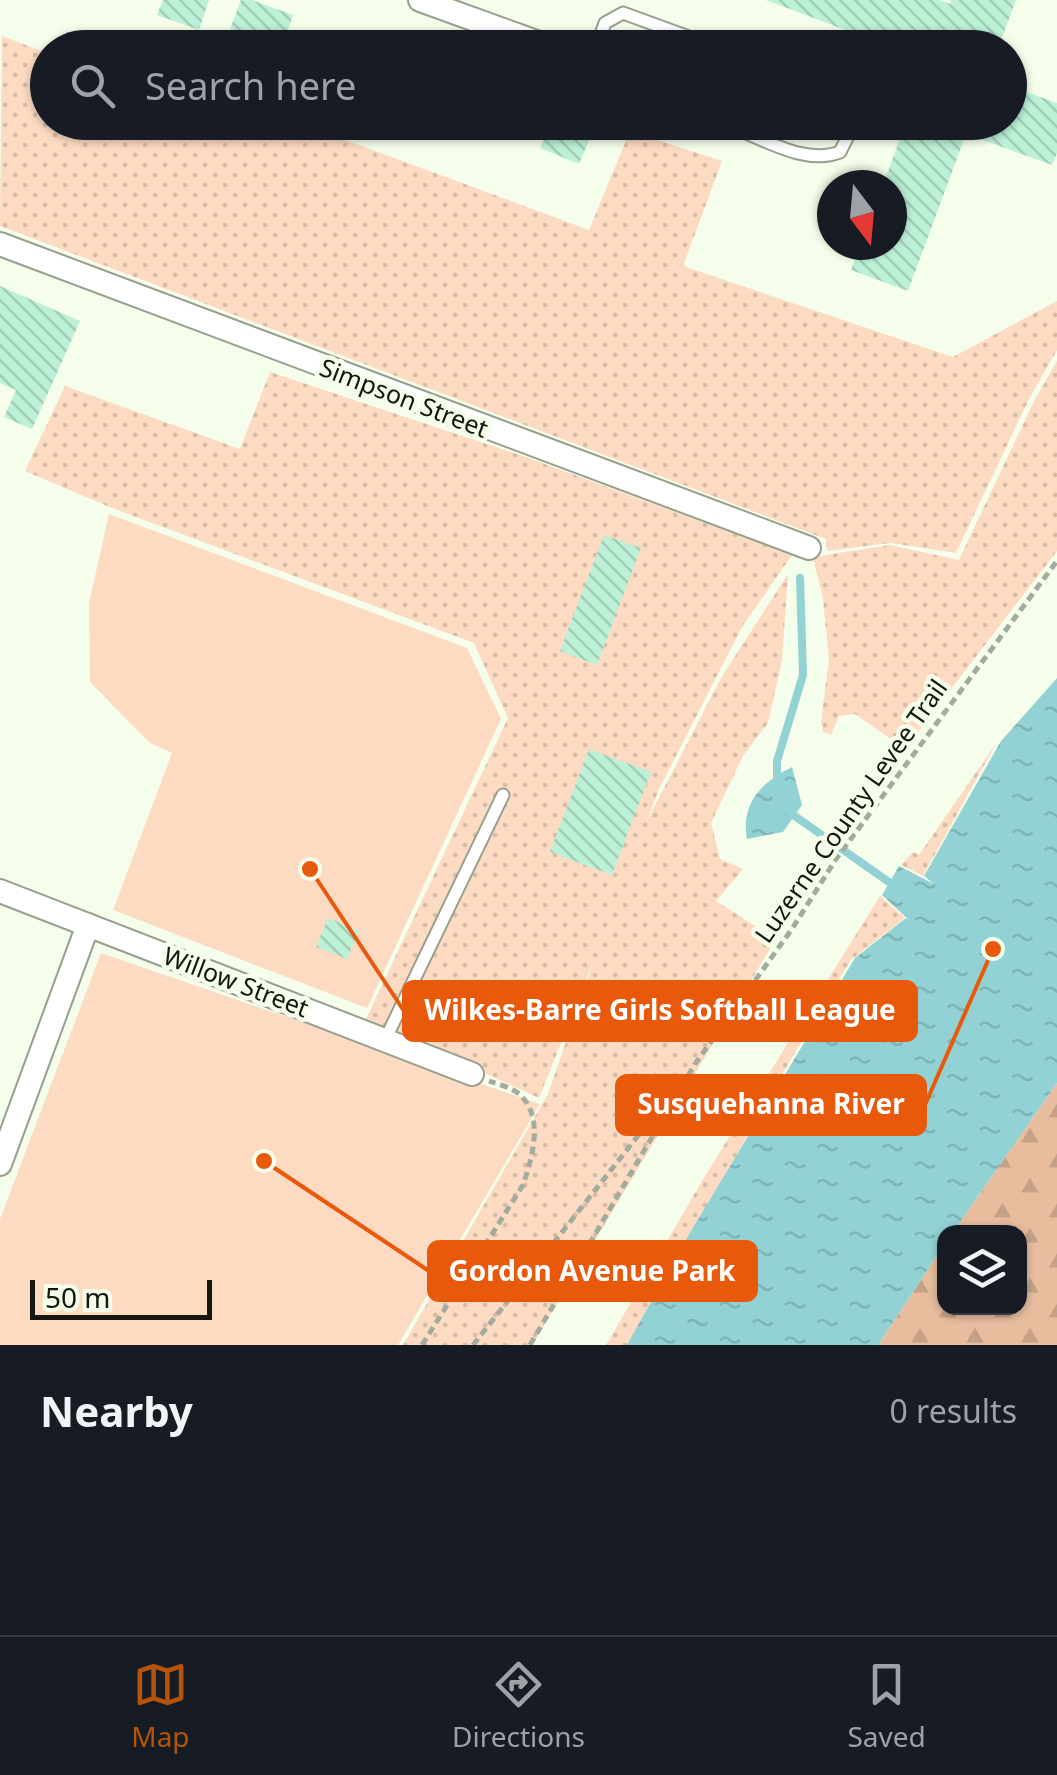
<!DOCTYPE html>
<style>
body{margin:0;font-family:"Noto Sans",sans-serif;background:#242831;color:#f1f3f6}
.controls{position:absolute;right:30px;bottom:30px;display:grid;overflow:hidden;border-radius:20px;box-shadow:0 2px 8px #0004}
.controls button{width:90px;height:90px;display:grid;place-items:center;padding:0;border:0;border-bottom:2px solid #363941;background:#171b24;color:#f1f3f6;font:50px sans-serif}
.compass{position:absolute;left:817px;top:170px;width:90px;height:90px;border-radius:50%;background:#171b24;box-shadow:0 2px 8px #0004;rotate:164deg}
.scale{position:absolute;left:30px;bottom:25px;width:182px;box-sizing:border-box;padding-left:10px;border:5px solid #141811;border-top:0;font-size:28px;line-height:35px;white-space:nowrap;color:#141811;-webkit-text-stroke:8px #f4feea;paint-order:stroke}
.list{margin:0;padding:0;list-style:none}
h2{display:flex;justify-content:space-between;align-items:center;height:130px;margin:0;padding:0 40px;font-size:42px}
h2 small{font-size:32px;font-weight:400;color:#9ea1a6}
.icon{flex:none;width:55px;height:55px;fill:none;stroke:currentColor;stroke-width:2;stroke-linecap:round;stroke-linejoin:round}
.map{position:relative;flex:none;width:1057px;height:1345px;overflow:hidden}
.search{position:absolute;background:#171b24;box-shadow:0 2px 8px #0004;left:30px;right:30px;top:30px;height:110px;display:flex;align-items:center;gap:25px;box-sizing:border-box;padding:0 35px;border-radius:55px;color:#9ea1a6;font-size:38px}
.sheet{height:290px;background:#171b24}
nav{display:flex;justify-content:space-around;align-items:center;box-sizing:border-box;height:140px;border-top:2px solid #363941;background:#171b24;font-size:28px;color:#9ea1a6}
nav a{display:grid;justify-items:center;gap:5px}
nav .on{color:#b45309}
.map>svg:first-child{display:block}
</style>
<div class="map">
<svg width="1057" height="1345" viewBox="0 0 1057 1345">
<defs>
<pattern id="grass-dots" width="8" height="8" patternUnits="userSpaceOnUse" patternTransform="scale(2.5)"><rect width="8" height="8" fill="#fcdbc2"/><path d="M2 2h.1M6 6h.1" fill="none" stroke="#d7bba6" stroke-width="1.8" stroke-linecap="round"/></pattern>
<pattern id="forest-firs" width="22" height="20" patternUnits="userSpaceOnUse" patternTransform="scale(2.5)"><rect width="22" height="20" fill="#e7bd9e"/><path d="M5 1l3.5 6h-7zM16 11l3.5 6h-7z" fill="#c5a287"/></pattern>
<pattern id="water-ripples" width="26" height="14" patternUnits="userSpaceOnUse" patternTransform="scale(2.5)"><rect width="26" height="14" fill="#93d2d4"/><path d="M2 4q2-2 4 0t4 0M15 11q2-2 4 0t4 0" fill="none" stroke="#7eb4b5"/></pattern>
<pattern id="building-back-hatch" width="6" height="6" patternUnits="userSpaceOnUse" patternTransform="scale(2.5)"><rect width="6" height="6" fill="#bcf0d7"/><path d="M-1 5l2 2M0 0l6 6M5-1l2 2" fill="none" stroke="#a1cdb8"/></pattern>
</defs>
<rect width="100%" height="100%" fill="#f4feea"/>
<g fill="url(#grass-dots)">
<polygon points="2,36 47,53 48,122 300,123 589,230 630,131 722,161 683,266 953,357 1057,301 1057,350 1029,399 956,553 891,543 827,551 826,539 0,226"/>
<polygon points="1057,361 1057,551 905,749 855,714 839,716 831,735 823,732 821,722 829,659 823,599 813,557 890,545 959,560 1034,401"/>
<polygon points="270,372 526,457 792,555 742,627 659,789 646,823 721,678 788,574 782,660 768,723 743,756 711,823 720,859 743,869 716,901 776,939 532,1345 403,1345 548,1094 594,960 539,1098 366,1019 508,718 474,643 112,508 25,471 65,386 240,449"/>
<polygon points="997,742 923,876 901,865 913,852 919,855"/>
<polygon points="880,896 905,918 851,960 778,1081 630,1345 606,1345 705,1176"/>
</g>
<polygon fill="url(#forest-firs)" points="1057,1083 1057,1345 878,1345 944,1245 944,1308 1020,1308 1020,1232 953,1232"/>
<g fill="#fcdbc2">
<polygon points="109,514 467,648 501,719 367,1008 113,910 172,753 150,743 90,682 89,603"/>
<polygon points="101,953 540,1104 398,1345 0,1345 0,1219"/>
</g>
<g fill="url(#water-ripples)">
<polygon points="1057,678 1057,1083 953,1232 944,1232 944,1245 878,1345 627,1345 685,1241 855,958 906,918 911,922 882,895 899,866 934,884 924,876 1001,741"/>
<path d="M792,767l10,38 -19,27 -36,7c-7,-36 16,-58 45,-72z"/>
</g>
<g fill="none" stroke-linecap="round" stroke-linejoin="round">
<g stroke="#93d2d4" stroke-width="8">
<polyline points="777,785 777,761 803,675 800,578"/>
<polyline points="789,812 896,887"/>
</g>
</g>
<g fill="url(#building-back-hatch)">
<polygon points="163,0 209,0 199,30 157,15"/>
<polygon points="241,0 252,0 293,15 282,48 230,29"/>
<polygon points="766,0 939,0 950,4 951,0 1016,0 998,48 893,48"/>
<polygon points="351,38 378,47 378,48 347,48"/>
<polygon points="1010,86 1057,103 1057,153 1052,165 966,134 908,291 851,270 860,245 892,245 892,185 883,185 906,122 1010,122"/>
<polygon points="551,122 574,122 593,131 579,164 540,148"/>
<polygon points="0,286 80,321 32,429 4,417 16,390 0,383"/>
<polygon points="604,535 641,548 597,665 560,651"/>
<polygon points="589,749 651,772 612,875 550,852"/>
<polygon points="328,918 359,931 347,959 316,947"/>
</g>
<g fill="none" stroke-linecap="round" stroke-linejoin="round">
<defs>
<g id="lane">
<polyline points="596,48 605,23 623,13 719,48"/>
<path d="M731,122l5,7c32,12 70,36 104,23l15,-30"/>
<polyline points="385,1040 503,795"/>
</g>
<g id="street">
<polyline points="420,0 553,48"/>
<polyline points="0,244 809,548"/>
<polyline points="0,891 472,1074"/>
<polyline points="0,1164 88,925"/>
</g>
</defs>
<use href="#lane" stroke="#97a08e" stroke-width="15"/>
<use href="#street" stroke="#97a08e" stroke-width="26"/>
<g stroke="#a3ab9c" stroke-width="5" stroke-dasharray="8 5" stroke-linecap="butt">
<path d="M422,1345l101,-160c9,-27 22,-68 -4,-91 -8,-7 -21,-10 -30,-13"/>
<polyline points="473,1345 682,1080"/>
<polyline points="530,1345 695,1064 792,929 836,859 1057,561"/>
</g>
<use href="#lane" stroke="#fff" stroke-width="11"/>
<use href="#street" stroke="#fff" stroke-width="22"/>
</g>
<g text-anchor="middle" stroke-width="9" stroke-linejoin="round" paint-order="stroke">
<g font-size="25" fill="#141811" stroke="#f4feea">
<text transform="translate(404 398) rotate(21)" y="9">Simpson Street</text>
<text transform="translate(851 811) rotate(-55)" y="9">Luzerne County Levee Trail</text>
<text transform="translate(236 982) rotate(21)" y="9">Willow Street</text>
</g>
</g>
<path fill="none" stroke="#e8590c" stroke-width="4" d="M310 869L404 1011M993 949L925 1105M264 1161L429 1271"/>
<g fill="#e8590c" stroke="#f4feea" stroke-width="4">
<circle cx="310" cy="869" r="10"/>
<circle cx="993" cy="949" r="10"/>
<circle cx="264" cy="1161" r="10"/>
</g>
<g fill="#e8590c" stroke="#e8590c" stroke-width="4">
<rect x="404" y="982" width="512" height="58" rx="10"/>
<rect x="617" y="1076" width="308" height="58" rx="10"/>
<rect x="429" y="1242" width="327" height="58" rx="10"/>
</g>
<g font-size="28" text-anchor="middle" font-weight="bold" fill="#fff">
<text x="660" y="1020">Wilkes-Barre Girls Softball League</text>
<text x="771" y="1114">Susquehanna River</text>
<text x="592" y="1281">Gordon Avenue Park</text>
</g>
</svg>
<div class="controls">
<button><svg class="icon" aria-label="layers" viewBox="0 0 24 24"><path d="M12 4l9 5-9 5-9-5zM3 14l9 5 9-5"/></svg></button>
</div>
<svg class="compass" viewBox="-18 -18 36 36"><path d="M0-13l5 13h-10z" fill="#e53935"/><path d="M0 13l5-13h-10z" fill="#9ea1a6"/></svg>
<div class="scale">50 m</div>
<div class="search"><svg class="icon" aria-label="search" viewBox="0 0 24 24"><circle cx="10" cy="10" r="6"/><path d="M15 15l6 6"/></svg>Search here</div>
</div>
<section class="sheet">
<h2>Nearby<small>0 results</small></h2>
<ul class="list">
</ul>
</section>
<nav>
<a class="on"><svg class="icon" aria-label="map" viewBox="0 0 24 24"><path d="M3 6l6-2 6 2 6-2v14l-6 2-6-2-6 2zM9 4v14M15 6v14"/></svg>Map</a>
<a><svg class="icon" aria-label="directions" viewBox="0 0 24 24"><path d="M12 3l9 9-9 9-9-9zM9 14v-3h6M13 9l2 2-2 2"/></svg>Directions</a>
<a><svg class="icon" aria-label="saved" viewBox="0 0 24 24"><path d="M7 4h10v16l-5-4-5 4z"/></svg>Saved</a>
</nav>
